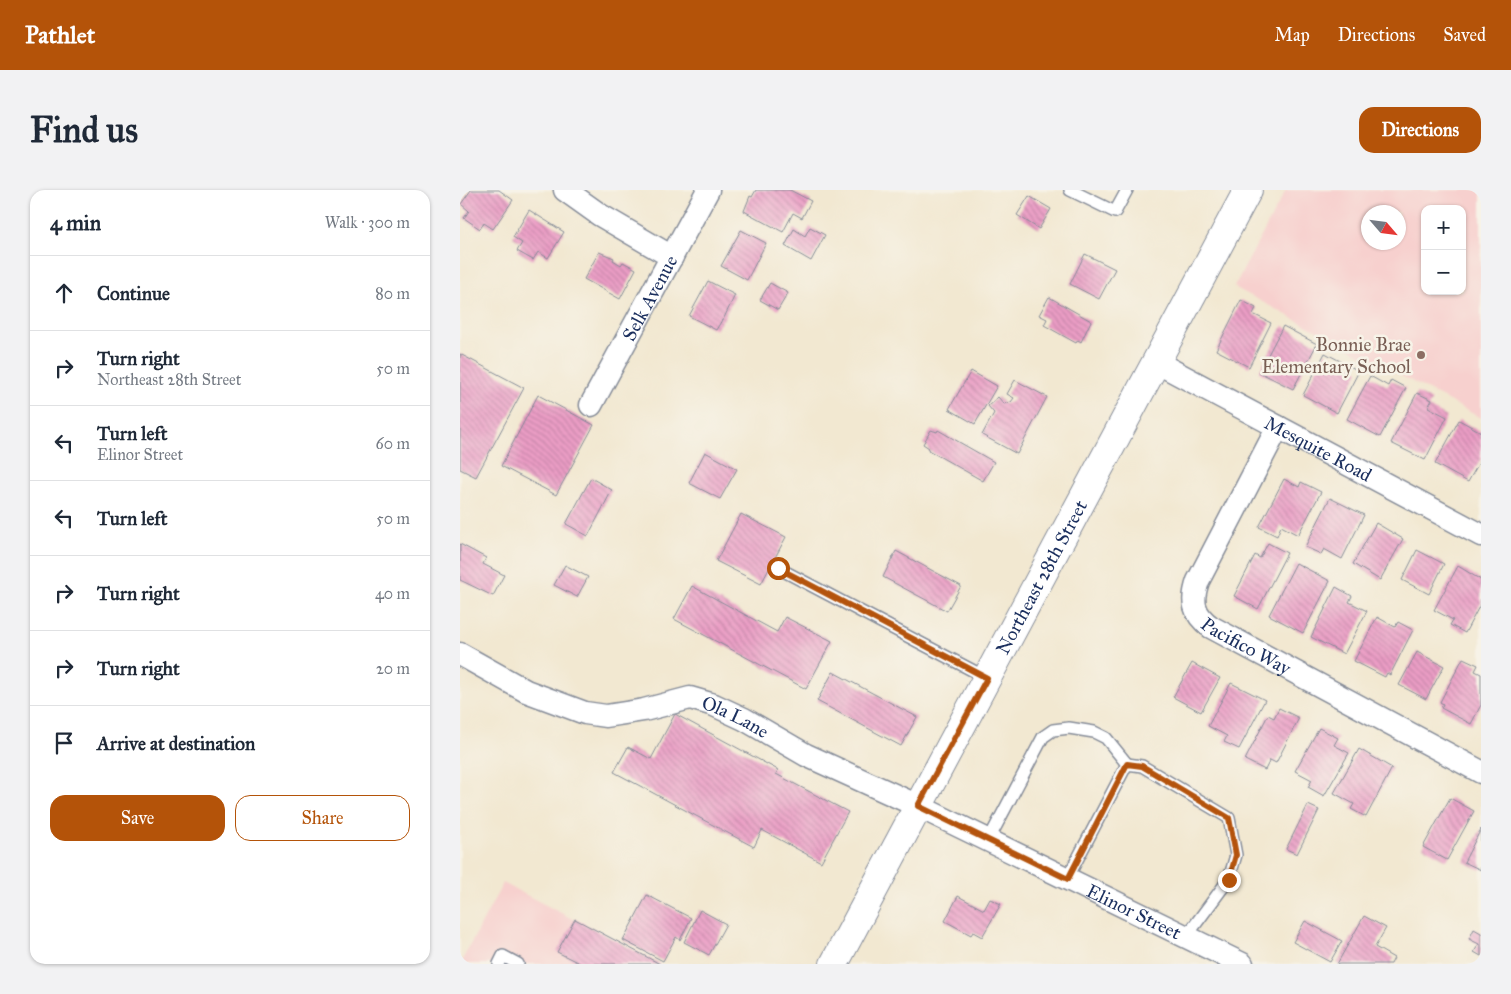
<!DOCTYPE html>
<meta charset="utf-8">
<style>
body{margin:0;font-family:"IM FELL Great Primer",serif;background:#f2f2f3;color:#1f2937}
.controls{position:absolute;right:15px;top:15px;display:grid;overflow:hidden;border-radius:10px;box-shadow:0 1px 4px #0004}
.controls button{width:45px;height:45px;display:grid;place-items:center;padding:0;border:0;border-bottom:1px solid #e0e1e3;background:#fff;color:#1f2937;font:25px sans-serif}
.compass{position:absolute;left:901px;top:15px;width:45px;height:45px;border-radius:50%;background:#fff;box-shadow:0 1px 4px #0004;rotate:118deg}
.stop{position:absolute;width:15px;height:15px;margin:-11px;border:4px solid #b45309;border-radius:50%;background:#fff}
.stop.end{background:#b45309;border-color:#fff;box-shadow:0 1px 5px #0008}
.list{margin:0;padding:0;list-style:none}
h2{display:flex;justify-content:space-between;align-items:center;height:65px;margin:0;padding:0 20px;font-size:21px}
h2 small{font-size:16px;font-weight:400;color:#747a83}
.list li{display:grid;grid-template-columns:32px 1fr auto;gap:15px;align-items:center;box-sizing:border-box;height:75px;padding:0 20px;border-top:1px solid #e0e1e3}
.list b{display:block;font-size:19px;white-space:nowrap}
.list p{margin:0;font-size:16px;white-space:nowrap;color:#747a83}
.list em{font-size:16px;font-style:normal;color:#747a83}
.actions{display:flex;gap:10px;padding:15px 20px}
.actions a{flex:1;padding:11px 0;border:1px solid #b45309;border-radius:15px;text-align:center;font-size:18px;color:#b45309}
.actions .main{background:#b45309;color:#fff}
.icon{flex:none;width:28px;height:28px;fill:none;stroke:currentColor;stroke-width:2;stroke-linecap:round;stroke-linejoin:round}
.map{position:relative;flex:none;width:1021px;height:774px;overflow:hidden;border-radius:15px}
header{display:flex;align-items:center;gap:30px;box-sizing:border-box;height:70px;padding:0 25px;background:#b45309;color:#fff}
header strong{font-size:24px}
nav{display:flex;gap:28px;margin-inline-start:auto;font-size:18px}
.intro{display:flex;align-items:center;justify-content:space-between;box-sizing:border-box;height:120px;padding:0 30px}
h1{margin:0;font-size:35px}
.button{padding:12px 22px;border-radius:15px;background:#b45309;color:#fff;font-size:18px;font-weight:700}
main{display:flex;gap:30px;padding:0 30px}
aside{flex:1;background:#fff;border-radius:15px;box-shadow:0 1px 4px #0004}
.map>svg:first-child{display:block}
</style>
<header>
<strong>Pathlet</strong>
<nav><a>Map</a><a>Directions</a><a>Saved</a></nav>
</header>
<div class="intro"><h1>Find us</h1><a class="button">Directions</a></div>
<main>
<aside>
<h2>4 min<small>Walk · 300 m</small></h2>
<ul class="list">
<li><svg class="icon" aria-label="ahead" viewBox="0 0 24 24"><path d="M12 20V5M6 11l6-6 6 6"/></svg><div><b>Continue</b></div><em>80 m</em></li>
<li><svg class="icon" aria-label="right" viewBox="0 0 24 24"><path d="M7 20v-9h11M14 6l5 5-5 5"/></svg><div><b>Turn right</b><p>Northeast 28th Street</p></div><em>50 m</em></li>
<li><svg class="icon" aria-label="left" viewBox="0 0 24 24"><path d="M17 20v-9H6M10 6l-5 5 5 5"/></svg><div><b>Turn left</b><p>Elinor Street</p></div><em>60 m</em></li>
<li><svg class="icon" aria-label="left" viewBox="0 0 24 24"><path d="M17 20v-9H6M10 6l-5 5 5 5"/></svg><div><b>Turn left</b></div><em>50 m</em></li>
<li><svg class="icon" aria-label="right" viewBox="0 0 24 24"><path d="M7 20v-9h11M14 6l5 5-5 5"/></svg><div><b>Turn right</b></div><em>40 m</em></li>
<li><svg class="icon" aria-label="right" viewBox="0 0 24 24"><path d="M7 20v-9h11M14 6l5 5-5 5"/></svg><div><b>Turn right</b></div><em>20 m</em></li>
<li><svg class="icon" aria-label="arrive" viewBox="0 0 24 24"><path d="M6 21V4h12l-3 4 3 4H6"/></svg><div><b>Arrive at destination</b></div></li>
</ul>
<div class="actions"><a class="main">Save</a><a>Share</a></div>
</aside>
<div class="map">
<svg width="1021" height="774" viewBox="0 0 1021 774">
<defs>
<pattern id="building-back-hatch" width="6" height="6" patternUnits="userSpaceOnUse" patternTransform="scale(1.25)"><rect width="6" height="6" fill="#eb9dc5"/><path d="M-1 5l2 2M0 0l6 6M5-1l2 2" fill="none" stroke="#be80a3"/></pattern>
</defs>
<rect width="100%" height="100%" fill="#f7f3e8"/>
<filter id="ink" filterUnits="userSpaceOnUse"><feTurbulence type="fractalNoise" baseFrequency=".02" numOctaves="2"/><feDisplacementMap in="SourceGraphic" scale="10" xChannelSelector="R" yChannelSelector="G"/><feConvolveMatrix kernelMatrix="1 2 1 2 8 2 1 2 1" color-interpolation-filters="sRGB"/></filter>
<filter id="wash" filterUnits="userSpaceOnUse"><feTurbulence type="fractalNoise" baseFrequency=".0096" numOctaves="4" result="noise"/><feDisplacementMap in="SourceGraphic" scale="20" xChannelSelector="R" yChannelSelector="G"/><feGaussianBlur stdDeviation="1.12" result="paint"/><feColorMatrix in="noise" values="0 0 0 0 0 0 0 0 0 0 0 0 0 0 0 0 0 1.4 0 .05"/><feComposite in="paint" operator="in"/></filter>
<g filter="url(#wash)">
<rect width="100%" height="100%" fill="#f2e8d1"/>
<g fill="#f7d0ce" fill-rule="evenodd">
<path d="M826,0h195v228l-247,-131zM965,19h37v82h-37zM908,22h30v30h-30z"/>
<polygon points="43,693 200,774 0,774"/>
</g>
<g id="blocks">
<g fill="url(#building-back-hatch)">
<polygon points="11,0 39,0 53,10 33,39 24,33 20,39 4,28 9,21 1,14"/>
<polygon points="296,0 330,0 351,11 342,28 333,23 323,42 284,21 290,6 292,7"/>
<polygon points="569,6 591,19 579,39 557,25"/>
<polygon points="69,20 104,42 88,68 78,62 73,70 57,61 62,53 53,47"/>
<polygon points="350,37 365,45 351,71 325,56 334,39 345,46"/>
<polygon points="281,40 306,53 287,90 261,76"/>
<polygon points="139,62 154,68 153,70 161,75 163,72 176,79 160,109 124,89"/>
<polygon points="625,64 655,79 639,109 610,94"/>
<polygon points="248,91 275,105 263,130 262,130 256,140 229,126"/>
<polygon points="310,93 328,103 318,120 300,110"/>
<polygon points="589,107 631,131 621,152 618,150 616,153 584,135 587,129 579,125"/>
<polygon points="781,110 796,118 793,124 811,133 789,177 756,160"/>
<polygon points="823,136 857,154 833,199 799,182"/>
<polygon points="865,163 899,181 877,223 843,205"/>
<polygon points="0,164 64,198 16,287 0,279"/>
<polygon points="511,181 537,196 515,234 489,219"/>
<polygon points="910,186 928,196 931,190 946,198 920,247 887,229"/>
<polygon points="555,190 587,207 557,264 522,245 534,223 528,216 538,207 544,214 551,212 554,208 547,204"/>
<polygon points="957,203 972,210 968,217 987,227 965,270 931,253"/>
<polygon points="78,205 134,235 96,305 41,276"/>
<polygon points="999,230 1021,242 1021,269 1008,292 975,274"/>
<polygon points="471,240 477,242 478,240 534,272 523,291 468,260 469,258 463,254"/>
<polygon points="245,262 277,279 260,309 229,293"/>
<polygon points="131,288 152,300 128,346 106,334"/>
<polygon points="824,289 839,297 841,292 861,302 838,345 821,336 817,346 799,337"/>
<polygon points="870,308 904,325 882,369 864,359 861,364 845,357"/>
<polygon points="281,324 326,347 301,394 256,371"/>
<polygon points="916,333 943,349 920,390 893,374"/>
<polygon points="808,353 827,363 798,419 774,406 795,365 800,368"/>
<polygon points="0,354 26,368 23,374 44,385 33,406 0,390"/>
<polygon points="957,360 984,374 969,404 942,390"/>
<polygon points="436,361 501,396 487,421 423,387"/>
<polygon points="836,373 870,391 843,443 809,425"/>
<polygon points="105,375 128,387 117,407 94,395"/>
<polygon points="998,376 1021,390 1021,413 1005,443 990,435 993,430 974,420"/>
<polygon points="232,396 317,442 325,427 372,451 346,499 214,429"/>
<polygon points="876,397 892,406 889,412 907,421 884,464 851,447"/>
<polygon points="917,427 935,437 938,432 953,440 930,485 927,483 925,487 894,471"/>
<polygon points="957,462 984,476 966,509 939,495"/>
<polygon points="1003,468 1018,475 1015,481 1021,484 1021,515 1011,534 981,518 983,514 980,512"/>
<polygon points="732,473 760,488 741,522 713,507"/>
<polygon points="373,482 457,527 441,556 357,511"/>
<polygon points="771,493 805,510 779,559 764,552 767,546 748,536"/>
<polygon points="819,518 839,528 816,573 810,570 805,580 785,570 808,525 814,528"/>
<polygon points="215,524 318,580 316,584 388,622 361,672 302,640 294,657 154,582 168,557 191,569"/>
<polygon points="859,538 878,548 874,555 889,563 864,606 848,597 852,590 835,581"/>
<polygon points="899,559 932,578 906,627 891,619 894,614 874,603"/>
<polygon points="990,608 1014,621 987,670 963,657"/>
<polygon points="848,615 859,620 837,664 826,659"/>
<polygon points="1021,639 1021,680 1004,672"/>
<polygon points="187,705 231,728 220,750 216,747 203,771 163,750"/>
<polygon points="498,706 524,720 530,709 541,714 522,747 513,742 511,745 485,731"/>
<polygon points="240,720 266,734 249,765 224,752"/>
<polygon points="904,726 926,738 915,757 934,768 931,774 877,774"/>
<polygon points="115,729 200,774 121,774 97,762"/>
<polygon points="845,731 882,751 870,772 833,752"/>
<polygon points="1014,739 1021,743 1021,766 1014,762 1019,754 1009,749"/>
</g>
</g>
</g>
<g filter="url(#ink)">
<use href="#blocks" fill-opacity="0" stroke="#868c98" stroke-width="1"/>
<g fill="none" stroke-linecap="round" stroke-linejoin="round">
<defs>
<g id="lane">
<polyline points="610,0 655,22 667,0"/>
<polyline points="318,378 527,488"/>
<polyline points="528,651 583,547 593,540 609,538 634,542 646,548 667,574"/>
<polyline points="607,689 667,574 682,576 769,628 776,665 769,689 726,747"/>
<polyline points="39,774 43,766 58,774"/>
</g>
<g id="street">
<polyline points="105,0 140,25 212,67"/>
<path id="s1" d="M696,172l325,173"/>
<path id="s2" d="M131,215l117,-215"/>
<path id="s3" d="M818,237l-80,154c-7,20 -5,33 13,46l270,145"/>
<path id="s4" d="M0,464l66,37 59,22 21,3 38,-6 46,-12 24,7 30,14 62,36 112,51 324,158"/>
</g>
<g id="primary">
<path id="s5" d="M374,774l414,-774"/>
</g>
</defs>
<use href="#lane" stroke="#868c98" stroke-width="14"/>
<use href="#street" stroke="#868c98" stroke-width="25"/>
<use href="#primary" stroke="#868c98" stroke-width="30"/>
<use href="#lane" stroke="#fff" stroke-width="11"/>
<use href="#street" stroke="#fff" stroke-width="22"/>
<use href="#primary" stroke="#fff" stroke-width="28"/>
</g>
</g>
<g fill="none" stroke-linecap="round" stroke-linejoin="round" filter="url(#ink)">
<polyline stroke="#b45309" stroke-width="6" points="318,378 527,488 458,616 608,689 667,574 682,576 769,628 776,665 769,690"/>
</g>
<circle fill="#8d6e63" stroke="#f7f3e8" stroke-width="2" cx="961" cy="165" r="5"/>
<g text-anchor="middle" stroke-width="5" stroke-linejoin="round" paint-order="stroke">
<g font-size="19" fill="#1b2f5e" stroke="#f7f3e8">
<text dy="7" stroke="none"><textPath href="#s2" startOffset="122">Selk Avenue</textPath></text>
<text dy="7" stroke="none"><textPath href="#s1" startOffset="184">Mesquite Road</textPath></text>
<text dy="7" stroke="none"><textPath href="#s5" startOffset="439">Northeast 28th Street</textPath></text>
<text dy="7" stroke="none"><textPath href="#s3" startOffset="266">Pacifico Way</textPath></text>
<text dy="7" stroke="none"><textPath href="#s4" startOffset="295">Ola Lane</textPath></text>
<text dy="7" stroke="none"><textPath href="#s4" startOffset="739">Elinor Street</textPath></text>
</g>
<g font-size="19" fill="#785e54" stroke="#f7f3e8" text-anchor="end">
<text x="951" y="161">Bonnie Brae<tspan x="951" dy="22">Elementary School</tspan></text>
</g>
</g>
</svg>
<div class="controls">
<button>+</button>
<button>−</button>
</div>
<svg class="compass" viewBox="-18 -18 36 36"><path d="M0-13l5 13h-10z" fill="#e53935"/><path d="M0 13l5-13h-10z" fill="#747a83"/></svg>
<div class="stop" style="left:318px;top:378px"></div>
<div class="stop end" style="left:769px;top:690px"></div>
</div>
</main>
